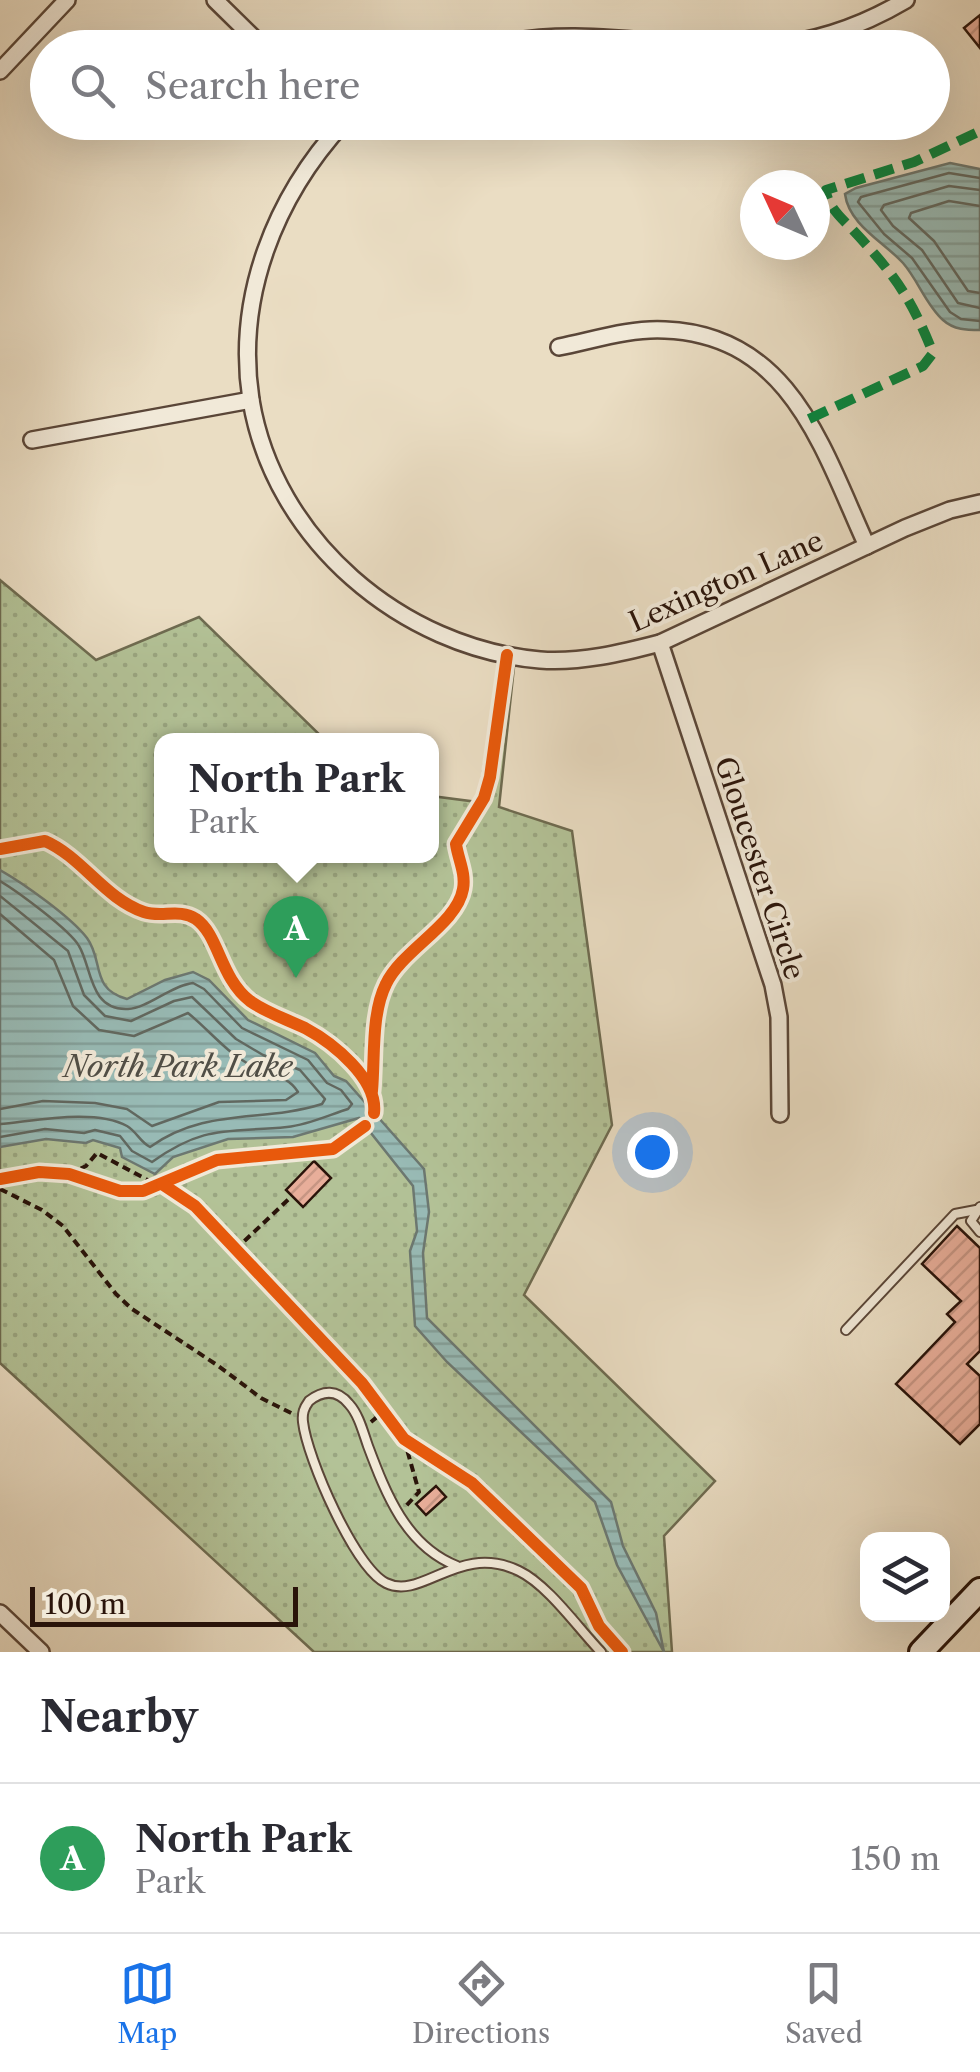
<!DOCTYPE html>
<style>
body{margin:0;font-family:"Libre Caslon Text",serif;background:#f2f2f3;color:#2b2b33}
.controls{position:absolute;right:30px;bottom:30px;display:grid;overflow:hidden;border-radius:20px;box-shadow:0 10px 40px #0002}
.controls button{width:90px;height:90px;display:grid;place-items:center;padding:0;border:0;border-bottom:2px solid #e1e1e2;background:#fff;color:#2b2b33;font:50px sans-serif}
.compass{position:absolute;left:740px;top:170px;width:90px;height:90px;border-radius:50%;background:#fff;box-shadow:0 10px 40px #0002;rotate:314deg}
.scale{position:absolute;left:30px;bottom:25px;width:268px;box-sizing:border-box;padding-left:10px;border:5px solid #2a140a;border-top:0;font-size:28px;line-height:35px;white-space:nowrap;color:#2a140a;-webkit-text-stroke:8px #f1e9d8;paint-order:stroke}
.you{position:absolute;left:652px;top:1152px;width:35px;height:35px;margin:-25px;border:8px solid #fff;border-radius:50%;background:#1a73e8;box-shadow:0 0 0 15px #1a73e833}
.badge{display:grid;place-items:center;width:65px;height:65px;border-radius:50%;background:#1a73e8;color:#fff;font-size:32px;font-weight:700}
.pin{position:absolute;translate:-50% -82px;filter:drop-shadow(0 2px 5px #0008)}
.pin::after{content:'';position:absolute;top:52px;width:35px;height:30px;background:inherit;clip-path:polygon(0 0,100% 0,50% 100%)}
.popup{position:absolute;left:154px;top:733px;width:285px;height:130px;box-sizing:border-box;display:grid;place-content:center;border-radius:20px;background:#fff;filter:drop-shadow(0 2px 8px #0005);font-size:32px;white-space:nowrap;color:#7c7c81}
.popup b{font-size:38px;color:#2b2b33}
.popup::after{content:'';position:absolute;left:50%;top:100%;margin-left:-20px;border:20px solid transparent;border-top-color:#fff}
.list{margin:0;padding:0;list-style:none}
h2{display:flex;justify-content:space-between;align-items:center;height:130px;margin:0;padding:0 40px;font-size:42px}
h2 small{font-size:32px;font-weight:400;color:#7c7c81}
.list li{display:grid;grid-template-columns:65px 1fr auto;gap:30px;align-items:center;box-sizing:border-box;height:150px;padding:0 40px;border-top:2px solid #e1e1e2}
.list b{display:block;font-size:38px;white-space:nowrap}
.list p{margin:0;font-size:32px;white-space:nowrap;color:#7c7c81}
.list em{font-size:32px;font-style:normal;color:#7c7c81}
.icon{flex:none;width:55px;height:55px;fill:none;stroke:currentColor;stroke-width:2;stroke-linecap:round;stroke-linejoin:round}
.map{position:relative;flex:none;width:980px;height:1652px;overflow:hidden}
.search{position:absolute;background:#fff;box-shadow:0 10px 40px #0002;left:30px;right:30px;top:30px;height:110px;display:flex;align-items:center;gap:25px;box-sizing:border-box;padding:0 35px;border-radius:55px;color:#7c7c81;font-size:38px}
.sheet{height:280px;background:#fff}
nav{display:flex;justify-content:space-around;align-items:center;box-sizing:border-box;height:140px;border-top:2px solid #e1e1e2;background:#fff;font-size:28px;color:#7c7c81}
nav a{display:grid;justify-items:center;gap:5px}
nav .on{color:#1a73e8}
.map>svg:first-child{display:block}
</style>
<div class="map">
<svg width="980" height="1652" viewBox="0 0 980 1652">
<defs>
<pattern id="park-dots" width="8" height="8" patternUnits="userSpaceOnUse" patternTransform="scale(2.5)"><rect width="8" height="8" fill="#b3c297"/><path d="M2 2h.1M6 6h.1" fill="none" stroke="#9aa681" stroke-width="1.8" stroke-linecap="round"/></pattern>
<pattern id="water-rules" width="6" height="5" patternUnits="userSpaceOnUse" patternTransform="scale(2.5)"><rect width="6" height="5" fill="#98bbb6"/><path d="M0 2.5h6" fill="none" stroke="#83a09b"/></pattern>
<pattern id="building-hatch" width="6" height="6" patternUnits="userSpaceOnUse" patternTransform="scale(2.5)"><rect width="6" height="6" fill="#e8ae9a"/><path d="M-1 1l2-2M0 6l6-6M5 7l2-2" fill="none" stroke="#c79583"/></pattern>
</defs>
<rect width="100%" height="100%" fill="#eaddc3"/>
<filter id="stains"><feTurbulence type="fractalNoise" baseFrequency=".002" numOctaves="4"/><feColorMatrix values="0 0 0 0 .2 0 0 0 0 .09 0 0 0 0 .02 0 0 0 .5 -.17"/></filter>
<radialGradient id="worn" r=".72"><stop offset=".6" stop-color="#630" stop-opacity="0"/><stop offset="1" stop-color="#630" stop-opacity=".3"/></radialGradient>
<polygon fill="url(#park-dots)" stroke="#6e6b50" stroke-width="2.5" points="0,580 96,660 199,617 325,740 161,740 161,856 431,856 431,796 478,802 500,665 514,667 499,807 572,831 612,1125 524,1295 715,1481 664,1536 672,1652 314,1652 0,1363"/>
<g fill="url(#water-rules)" stroke="#6c7871" stroke-width="2.5">
<path d="M950,163l30,6v161c-13,0 -26,0 -37,-10 -17,-15 -25,-40 -40,-57 -19,-21 -54,-38 -58,-69l11,-6z"/>
<path d="M0,870c23,13 71,47 87,68 17,23 3,51 40,61l38,-19 28,-8 16,8 39,40 67,33 19,23 12,5 78,88 5,43 -6,41 4,65 184,184 12,44 33,67 8,39 -47,-87 -22,-63 -148,-140 -32,-36 -5,-75 7,-20 -4,-45 -54,-68 -66,19 -65,2 -55,18 -18,17 -33,-17 -2,-9 -27,-8 -7,3 -40,-4 -46,8z"/>
</g>
<g fill="none" stroke-linecap="round" stroke-linejoin="round">
<g stroke="#616860" stroke-width="2.5">
<polyline points="980,178 949,173 861,197 858,202 884,234 912,258 950,312 961,319 980,321"/>
<polyline points="980,190 949,186 884,205 881,210 893,226 922,250 958,303 980,308"/>
<polyline points="980,206 949,201 911,213 909,218 934,241 968,291 980,293"/>
<path d="M0,881c17,10 70,49 79,65 13,21 10,65 49,63 20,-1 42,-23 65,-26l11,6 38,39 66,32 19,23 14,7 11,14 -4,5c-19,6 -40,16 -61,18 -59,6 -82,-3 -135,35l-20,-11 -12,-15 -25,-6 -11,3 -39,-4 -45,8"/>
<path d="M0,896l68,55 16,44 21,21 26,5 43,-20 18,-4 44,42 27,16 37,15 25,29 -3,5c-60,19 -116,3 -172,43 -10,-5 -13,-15 -23,-21 -32,-18 -93,-5 -127,-2"/>
<path d="M0,914l54,46 19,46 26,24 35,6 54,-23c22,18 37,38 62,52 18,10 37,9 48,27l-12,8 -67,2 -67,24 -25,-17 -32,-6 -52,-2 -43,8"/>
</g>
</g>
<g fill="url(#building-hatch)" stroke="#2a140a" stroke-width="2.5">
<polygon points="980,15 980,48 964,28"/>
<polygon points="314,1161 331,1178 303,1207 286,1190"/>
<polygon points="957,1226 980,1248 980,1351 967,1364 980,1376 980,1424 960,1444 896,1384 955,1322 947,1314 961,1301 922,1264"/>
<polygon points="436,1486 446,1497 426,1515 416,1504"/>
</g>
<g fill="none" stroke-linecap="round" stroke-linejoin="round">
<defs>
<g id="lane">
<polyline points="980,1207 971,1221 980,1232"/>
<polyline points="846,1330 955,1214 976,1210"/>
<path d="M457,1566c-51,-20 -71,-72 -89,-120 -5,-14 -9,-31 -19,-42 -12,-15 -26,-14 -40,-3 -5,7 -7,12 -6,21 4,36 52,146 83,161 36,18 73,-41 133,-12 29,14 59,57 82,81"/>
</g>
<g id="street">
<polyline points="215,0 264,48"/>
<path d="M483,48c78,-22 162,-5 241,0"/>
<path d="M751,48c58,-4 106,-19 155,-48"/>
<polyline points="0,71 67,0"/>
<path d="M344,122c-69,75 -109,175 -93,278 23,140 151,248 289,260 40,3 82,-7 120,-17l245,-115 45,-18 30,-7"/>
<path d="M559,347c35,-7 71,-19 106,-17 126,5 158,120 202,216"/>
<polyline points="32,440 251,400"/>
<polyline points="660,643 773,985 779,1017 780,1114"/>
<polyline points="0,1613 41,1652"/>
</g>
<polyline id="secondary" points="921,1652 980,1590"/>
</defs>
<use href="#lane" stroke="#5a4638" stroke-width="12"/>
<use href="#street" stroke="#5a4638" stroke-width="20"/>
<use href="#secondary" stroke="#2a140a" stroke-width="28"/>
<g stroke="#2a140a" stroke-width="4" stroke-dasharray="8 5" stroke-linecap="butt">
<polyline points="365,1126 374,1113"/>
<polyline points="69,1174 86,1166 97,1153 159,1186"/>
<polyline points="0,1189 42,1210 63,1226 116,1294 132,1309 217,1365 261,1398 293,1414"/>
<polyline points="235,1250 292,1196"/>
<polyline points="371,1422 383,1412"/>
<polyline points="404,1439 419,1492 405,1507"/>
</g>
<use href="#lane" stroke="#f1e9d8" stroke-width="8"/>
<use href="#street" stroke="#f1e9d8" stroke-width="15"/>
<use href="#secondary" stroke="#f1e9d8" stroke-width="22"/>
<path stroke="#00873e" stroke-width="10" stroke-dasharray="20 10" stroke-linecap="butt" d="M809,419l114,-53 10,-13c-23,-58 -40,-80 -82,-125 -11,-11 -24,-23 -25,-38l88,-28 66,-31"/>
<defs>
<g id="cycleway">
<path d="M0,849l45,-8c37,16 60,58 99,71 18,6 35,-4 52,7 23,16 24,59 54,82 17,12 36,18 55,27 28,15 73,51 69,85"/>
<path d="M372,1091c3,-33 -1,-77 14,-107 16,-34 71,-60 77,-95 3,-16 -5,-30 -7,-45l28,-46 6,-21 17,-122"/>
<polyline points="0,1179 39,1172 69,1174 120,1191 143,1191 217,1160 333,1149 365,1126"/>
<polyline points="162,1184 195,1206 362,1383 404,1439 472,1483 581,1588 599,1626 622,1652"/>
</g>
</defs>
<use href="#cycleway" stroke="#f1e9d8" stroke-width="19"/>
<use href="#cycleway" stroke="#e8590c" stroke-width="12"/>
</g>
<g text-anchor="middle" stroke-width="8" stroke-linejoin="round" paint-order="stroke">
<g font-size="28" fill="#2a140a" stroke="#f1e9d8">
<text transform="translate(726 581) rotate(-24)" y="10">Lexington Lane</text>
<text transform="translate(760 868) rotate(72)" y="10">Gloucester Circle</text>
</g>
<g font-size="30" font-style="italic" fill="#504e46" stroke="#f1e9d8">
<text x="178" y="1077">North Park Lake</text>
</g>
</g>
<rect width="100%" height="100%" filter="url(#stains)"/>
<rect width="100%" height="100%" fill="url(#worn)"/>
</svg>
<div class="controls">
<button><svg class="icon" aria-label="layers" viewBox="0 0 24 24"><path d="M12 4l9 5-9 5-9-5zM3 14l9 5 9-5"/></svg></button>
</div>
<svg class="compass" viewBox="-18 -18 36 36"><path d="M0-13l5 13h-10z" fill="#e53935"/><path d="M0 13l5-13h-10z" fill="#7c7c81"/></svg>
<div class="scale">100 m</div>
<div class="you"></div>
<div class="pin badge" style="left:296px;top:978px;background:#2e9e5b">A</div>
<div class="popup"><b>North Park</b>Park</div>
<div class="search"><svg class="icon" aria-label="search" viewBox="0 0 24 24"><circle cx="10" cy="10" r="6"/><path d="M15 15l6 6"/></svg>Search here</div>
</div>
<section class="sheet">
<h2>Nearby<small></small></h2>
<ul class="list">
<li><span class="badge" style="background:#2e9e5b">A</span><div><b>North Park</b><p>Park</p></div><em>150 m</em></li>
</ul>
</section>
<nav>
<a class="on"><svg class="icon" aria-label="map" viewBox="0 0 24 24"><path d="M3 6l6-2 6 2 6-2v14l-6 2-6-2-6 2zM9 4v14M15 6v14"/></svg>Map</a>
<a><svg class="icon" aria-label="directions" viewBox="0 0 24 24"><path d="M12 3l9 9-9 9-9-9zM9 14v-3h6M13 9l2 2-2 2"/></svg>Directions</a>
<a><svg class="icon" aria-label="saved" viewBox="0 0 24 24"><path d="M7 4h10v16l-5-4-5 4z"/></svg>Saved</a>
</nav>
